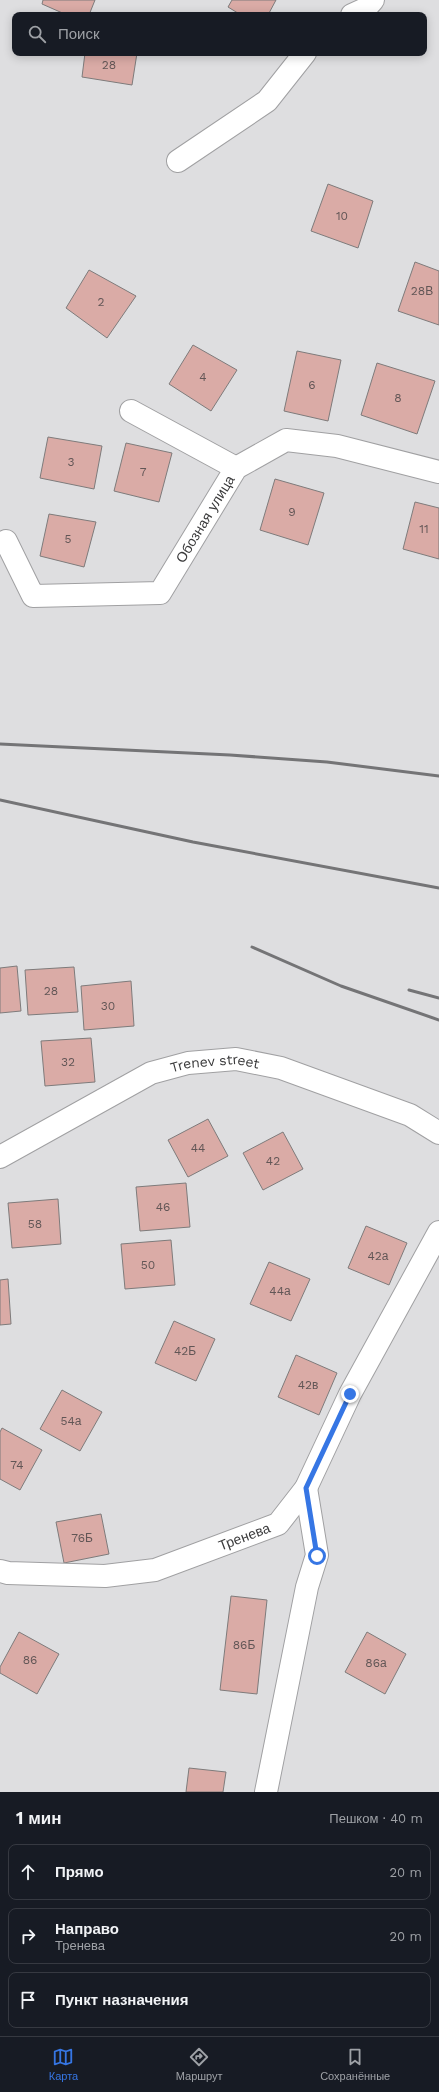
<!DOCTYPE html>
<html lang="ru">
<meta charset="utf-8">
<style>
body{margin:0;font-family:"Work Sans",sans-serif;background:#20242c;color:#f1f3f6}
.stop{position:absolute;width:12px;height:12px;margin:-9px;border:3px solid #3676e4;border-radius:50%;background:#fff}
.stop.end{background:#3676e4;border-color:#fff;box-shadow:0 1px 4px #0008}
.list{margin:0;padding:0;list-style:none}
h2{display:flex;justify-content:space-between;align-items:center;height:52px;margin:0;padding:0 16px;font-size:17px}
h2 small{font-size:13px;font-weight:400;color:#9ea1a6}
.list li{display:grid;grid-template-columns:26px 1fr auto;gap:12px;align-items:center;box-sizing:border-box;height:56px;margin:0 8px 8px;padding:0 8px;border:1px solid #363941;border-radius:8px}
.list b{display:block;font-size:15px;white-space:nowrap}
.list p{margin:0;font-size:13px;white-space:nowrap;color:#9ea1a6}
.list em{font-size:13px;font-style:normal;color:#9ea1a6}
.icon{flex:none;width:22px;height:22px;fill:none;stroke:currentColor;stroke-width:2;stroke-linecap:round;stroke-linejoin:round}
.map{position:relative;flex:none;width:439px;height:1792px;overflow:hidden}
.search{position:absolute;background:#171b24;box-shadow:0 2px 10px #0003;left:12px;right:12px;top:12px;height:44px;display:flex;align-items:center;gap:10px;box-sizing:border-box;padding:0 14px;border-radius:8px;color:#9ea1a6;font-size:15px}
.sheet{height:244px;background:#171b24}
nav{display:flex;justify-content:space-around;align-items:center;box-sizing:border-box;height:56px;border-top:1px solid #363941;background:#171b24;font-size:11px;color:#9ea1a6}
nav a{display:grid;justify-items:center;gap:2px}
nav .on{color:#3676e4}
.map>svg:first-child{display:block}
</style>
<div class="map">
<svg width="439" height="1792" viewBox="0 0 439 1792">
<rect width="100%" height="100%" fill="#dedee0"/>
<g fill="#daaba6" stroke="#7e7b7b">
<polygon points="43,0 95,0 89,15 67,15 42,4"/>
<polygon points="232,0 276,0 268,15 241,15 228,7"/>
<polygon points="85,53 137,53 132,85 82,77"/>
<polygon points="328,184 373,201 358,248 311,231"/>
<polygon points="415,262 439,271 439,325 398,311"/>
<polygon points="89,270 136,296 107,338 66,308"/>
<polygon points="193,345 237,370 211,411 169,384"/>
<polygon points="297,351 341,360 328,421 284,411"/>
<polygon points="377,363 435,381 417,434 361,415"/>
<polygon points="48,437 102,446 94,489 40,478"/>
<polygon points="126,443 172,453 159,502 114,491"/>
<polygon points="275,479 324,493 308,545 260,530"/>
<polygon points="415,502 439,508 439,559 403,549"/>
<polygon points="49,514 96,522 84,567 40,556"/>
<polygon points="17,966 21,1011 0,1013 0,968"/>
<polygon points="74,967 78,1012 28,1015 25,970"/>
<polygon points="131,981 134,1026 84,1030 81,986"/>
<polygon points="91,1038 95,1082 45,1086 41,1041"/>
<polygon points="208,1119 228,1156 188,1177 168,1140"/>
<polygon points="283,1132 303,1169 263,1190 243,1153"/>
<polygon points="186,1183 190,1227 140,1231 136,1187"/>
<polygon points="58,1199 61,1244 12,1248 8,1203"/>
<polygon points="366,1226 407,1243 389,1285 348,1268"/>
<polygon points="171,1240 175,1285 125,1289 121,1244"/>
<polygon points="269,1262 310,1279 291,1321 250,1304"/>
<polygon points="8,1279 11,1324 0,1325 0,1280"/>
<polygon points="174,1321 215,1339 196,1381 155,1363"/>
<polygon points="296,1355 337,1373 319,1415 278,1397"/>
<polygon points="62,1390 102,1412 80,1451 40,1429"/>
<polygon points="2,1428 42,1450 20,1490 0,1479 0,1432"/>
<polygon points="101,1514 109,1554 64,1563 56,1522"/>
<polygon points="231,1596 267,1600 257,1694 220,1690"/>
<polygon points="19,1632 59,1654 37,1694 0,1673 0,1667"/>
<polygon points="367,1632 406,1654 385,1694 345,1672"/>
<polygon points="189,1768 226,1772 223,1792 186,1792"/>
</g>
<g fill="none" stroke-linecap="round" stroke-linejoin="round">
<defs>
<g id="minor">
<polyline points="352,15 365,9 373,0"/>
<polyline points="178,161 267,101 305,53"/>
<polyline points="131,411 236,468"/>
<path id="s1" d="M6,541l27,55 127,-3 76,-125 50,-28 51,6 102,26"/>
<path id="s2" d="M0,1157l151,-84 37,-10 48,-4 45,9 129,47 29,18"/>
<path id="s3" d="M0,1571l8,2 97,3 50,-6 123,-46 28,-36 44,-94 89,-162"/>
<polyline points="266,1792 307,1587 317,1555 306,1488"/>
</g>
</defs>
<use href="#minor" stroke="#a0a0a2" stroke-width="24"/>
<use href="#minor" stroke="#fff" stroke-width="22"/>
<g stroke="#747476" stroke-width="3">
<polyline points="0,744 230,755 327,762 439,776"/>
<polyline points="0,800 193,842 439,888"/>
<polyline points="252,947 341,986 439,1020"/>
<polyline points="409,990 439,998"/>
</g>
</g>
<g fill="none" stroke-linecap="round" stroke-linejoin="round">
<polyline stroke="#3676e4" stroke-width="5" points="317,1556 306,1488 350,1394"/>
</g>
<g text-anchor="middle" stroke-width="3" stroke-linejoin="round" paint-order="stroke">
<g font-size="12" fill="#625656">
<text x="109" y="69">28</text>
<text x="342" y="220">10</text>
<text x="422" y="295">28В</text>
<text x="101" y="306">2</text>
<text x="203" y="381">4</text>
<text x="312" y="389">6</text>
<text x="398" y="402">8</text>
<text x="71" y="466">3</text>
<text x="143" y="476">7</text>
<text x="292" y="516">9</text>
<text x="424" y="533">11</text>
<text x="68" y="543">5</text>
<text x="51" y="995">28</text>
<text x="108" y="1010">30</text>
<text x="68" y="1066">32</text>
<text x="198" y="1152">44</text>
<text x="273" y="1165">42</text>
<text x="163" y="1211">46</text>
<text x="35" y="1228">58</text>
<text x="378" y="1260">42а</text>
<text x="148" y="1269">50</text>
<text x="280" y="1295">44а</text>
<text x="185" y="1355">42Б</text>
<text x="308" y="1389">42в</text>
<text x="71" y="1425">54а</text>
<text x="17" y="1469">74</text>
<text x="82" y="1542">76Б</text>
<text x="244" y="1649">86Б</text>
<text x="30" y="1664">86</text>
<text x="376" y="1667">86а</text>
</g>
<g font-size="14" fill="#3a3a3b" stroke="#ebebee">
<text dy="5" stroke="none"><textPath href="#s1" startOffset="275">Обозная улица</textPath></text>
<text dy="5" stroke="none"><textPath href="#s2" startOffset="238">Trenev street</textPath></text>
<text dy="5" stroke="none"><textPath href="#s3" startOffset="251">Тренева</textPath></text>
</g>
</g>
</svg>
<div class="stop" style="left:317px;top:1556px"></div>
<div class="stop end" style="left:350px;top:1394px"></div>
<div class="search"><svg class="icon" aria-label="search" viewBox="0 0 24 24"><circle cx="10" cy="10" r="6"/><path d="M15 15l6 6"/></svg>Поиск</div>
</div>
<section class="sheet">
<h2>1 мин<small>Пешком · 40 m</small></h2>
<ul class="list">
<li><svg class="icon" aria-label="ahead" viewBox="0 0 24 24"><path d="M12 20V5M6 11l6-6 6 6"/></svg><div><b>Прямо</b></div><em>20 m</em></li>
<li><svg class="icon" aria-label="right" viewBox="0 0 24 24"><path d="M7 20v-9h11M14 6l5 5-5 5"/></svg><div><b>Направо</b><p>Тренева</p></div><em>20 m</em></li>
<li><svg class="icon" aria-label="arrive" viewBox="0 0 24 24"><path d="M6 21V4h12l-3 4 3 4H6"/></svg><div><b>Пункт назначения</b></div></li>
</ul>
</section>
<nav>
<a class="on"><svg class="icon" aria-label="map" viewBox="0 0 24 24"><path d="M3 6l6-2 6 2 6-2v14l-6 2-6-2-6 2zM9 4v14M15 6v14"/></svg>Карта</a>
<a><svg class="icon" aria-label="directions" viewBox="0 0 24 24"><path d="M12 3l9 9-9 9-9-9zM9 14v-3h6M13 9l2 2-2 2"/></svg>Маршрут</a>
<a><svg class="icon" aria-label="saved" viewBox="0 0 24 24"><path d="M7 4h10v16l-5-4-5 4z"/></svg>Сохранённые</a>
</nav>
